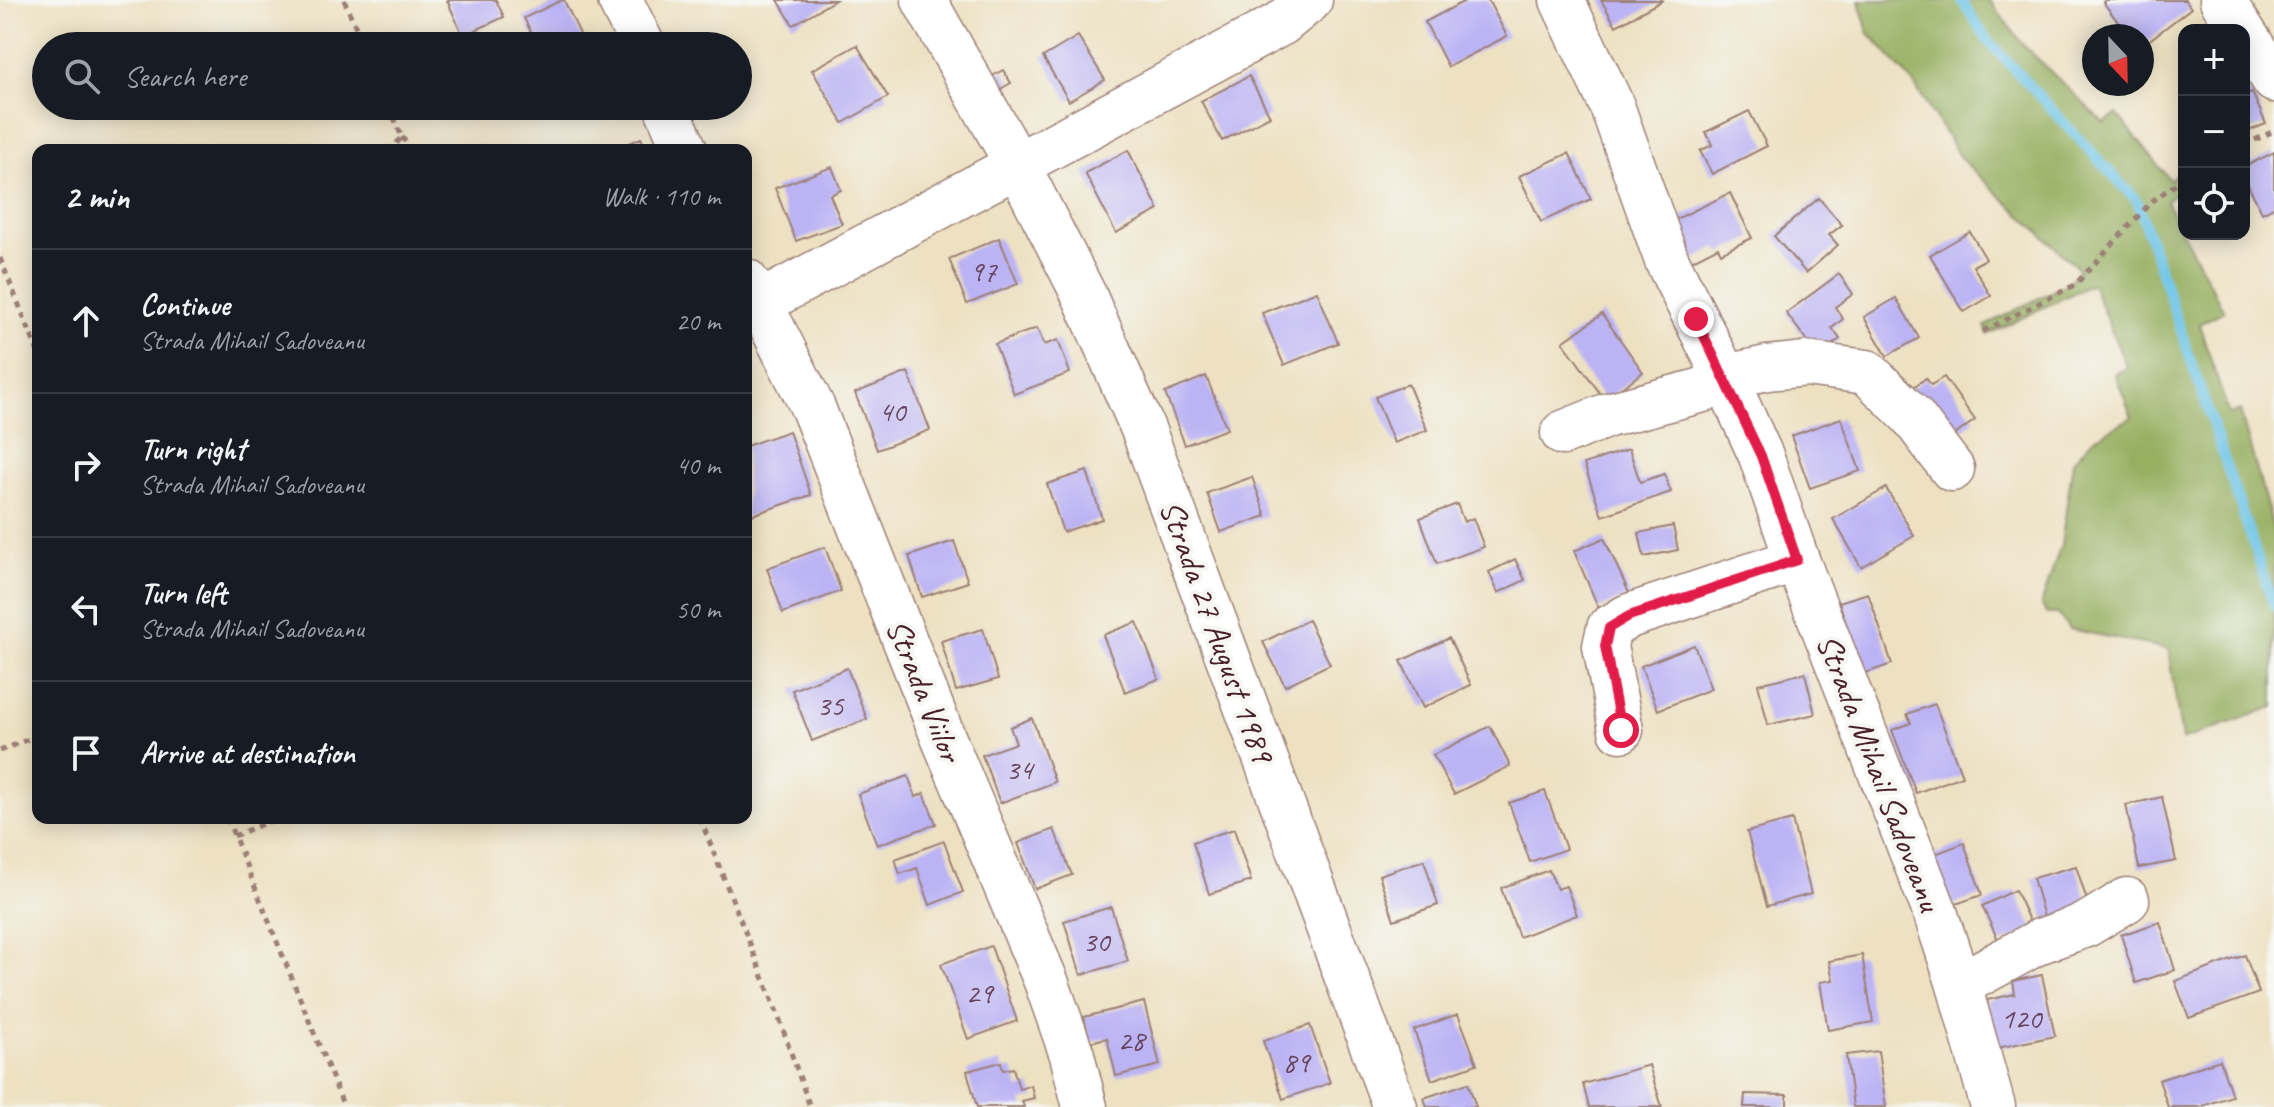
<!DOCTYPE html>
<meta charset="utf-8">
<style>
body{margin:0;font-family:Caveat,sans-serif;background:#20242c;color:#f1f3f6}
.controls{position:absolute;right:24px;top:24px;display:grid;overflow:hidden;border-radius:16px;box-shadow:0 4px 20px #0003}
.controls button{width:72px;height:72px;display:grid;place-items:center;padding:0;border:0;border-bottom:2px solid #363941;background:#171b24;color:#f1f3f6;font:40px sans-serif}
.compass{position:absolute;left:2082px;top:24px;width:72px;height:72px;border-radius:50%;background:#171b24;box-shadow:0 4px 20px #0003;rotate:158deg}
.stop{position:absolute;width:24px;height:24px;margin:-18px;border:6px solid #e11d48;border-radius:50%;background:#fff}
.stop.end{background:#e11d48;border-color:#fff;box-shadow:0 2px 8px #0008}
.list{margin:0;padding:0;list-style:none}
h2{display:flex;justify-content:space-between;align-items:center;height:104px;margin:0;padding:0 32px;font-size:34px}
h2 small{font-size:26px;font-weight:400;color:#9ea1a6}
.list li{display:grid;grid-template-columns:52px 1fr auto;gap:24px;align-items:center;box-sizing:border-box;height:144px;padding:0 32px;border-top:2px solid #363941}
.list b{display:block;font-size:30px;white-space:nowrap}
.list p{margin:0;font-size:26px;white-space:nowrap;color:#9ea1a6}
.list em{font-size:26px;font-style:normal;color:#9ea1a6}
.icon{flex:none;width:44px;height:44px;fill:none;stroke:currentColor;stroke-width:2;stroke-linecap:round;stroke-linejoin:round}
.map{position:relative;flex:none;width:2274px;height:1107px;overflow:hidden}
.search{position:absolute;background:#171b24;box-shadow:0 4px 20px #0003;left:32px;top:32px;width:720px;height:88px;display:flex;align-items:center;gap:20px;box-sizing:border-box;padding:0 28px;border-radius:44px;color:#9ea1a6;font-size:30px}
.panel{position:absolute;background:#171b24;box-shadow:0 4px 20px #0003;left:32px;top:144px;width:720px;height:680px;border-radius:16px}
.map>svg:first-child{display:block}
</style>
<div class="map">
<svg width="2274" height="1107" viewBox="0 0 2274 1107">
<rect width="100%" height="100%" fill="#f6f6f2"/>
<filter id="ink" filterUnits="userSpaceOnUse"><feTurbulence type="fractalNoise" baseFrequency=".0125" numOctaves="2"/><feDisplacementMap in="SourceGraphic" scale="16" xChannelSelector="R" yChannelSelector="G"/><feConvolveMatrix kernelMatrix="1 2 1 2 8 2 1 2 1" color-interpolation-filters="sRGB"/></filter>
<filter id="wash" filterUnits="userSpaceOnUse"><feTurbulence type="fractalNoise" baseFrequency=".006" numOctaves="4" result="noise"/><feDisplacementMap in="SourceGraphic" scale="32" xChannelSelector="R" yChannelSelector="G"/><feGaussianBlur stdDeviation="1.8" result="paint"/><feColorMatrix in="noise" values="0 0 0 0 0 0 0 0 0 0 0 0 0 0 0 0 0 1.4 0 .05"/><feComposite in="paint" operator="in"/></filter>
<g filter="url(#wash)">
<rect width="100%" height="100%" fill="#ede1c2"/>
<polygon fill="#96af60" stroke="#706746" stroke-width="2" points="1859,0 1989,0 2025,47 2104,123 2117,114 2170,180 2184,167 2184,187 2166,201 2224,311 2199,324 2229,415 2240,411 2274,531 2274,707 2182,740 2168,649 2069,629 2058,614 2047,614 2041,605 2061,545 2073,461 2093,439 2132,417 2115,374 2127,368 2092,284 1988,334 1985,326 2068,283 2079,269 1961,159 1914,84 1868,32"/>
<g fill="none" stroke-linecap="round" stroke-linejoin="round">
<polyline stroke="#69c3e6" stroke-width="10" points="1961,0 1989,42 2137,201 2274,606"/>
</g>
<g id="blocks">
<g fill="#bcb3f4">
<polygon points="447,0 496,0 504,17 463,36"/>
<polygon points="562,0 564,0 585,45 517,46 534,38 524,18"/>
<polygon points="778,0 835,0 793,25"/>
<polygon points="1461,0 1488,0 1507,36 1448,67 1425,22 1463,2"/>
<polygon points="1601,0 1663,0 1616,26"/>
<polygon points="2106,0 2185,0 2191,8 2142,46 2142,36 2117,36 2124,30 2103,2"/>
<polygon points="1078,36 1105,80 1069,101 1043,57"/>
<polygon points="857,45 888,97 843,123 812,70"/>
<polygon points="1003,70 1011,83 997,91 989,78"/>
<polygon points="1249,76 1270,116 1222,141 1201,101"/>
<polygon points="2252,92 2266,124 2244,133 2244,95"/>
<polygon points="1749,111 1767,146 1712,174 1700,151 1712,145 1706,132"/>
<polygon points="641,138 646,150 613,150"/>
<polygon points="1128,150 1159,210 1116,233 1085,173"/>
<polygon points="2274,152 2274,207 2262,213 2244,177 2244,167"/>
<polygon points="1569,153 1591,199 1541,222 1519,176"/>
<polygon points="832,167 841,190 830,195 842,224 796,241 775,188"/>
<polygon points="1730,193 1752,238 1721,253 1718,247 1691,261 1672,221"/>
<polygon points="1819,198 1842,225 1829,235 1838,245 1806,273 1774,236"/>
<polygon points="1970,232 1986,259 1973,266 1991,296 1964,312 1930,255"/>
<polygon points="999,238 1018,284 967,304 949,259"/>
<polygon points="1839,274 1853,294 1835,307 1843,319 1832,328 1840,339 1818,355 1786,313"/>
<polygon points="1317,291 1338,343 1284,365 1262,313"/>
<polygon points="1896,298 1919,338 1887,356 1864,317"/>
<polygon points="1602,314 1643,372 1605,400 1563,342"/>
<polygon points="1037,328 1044,345 1058,340 1070,373 1014,394 995,344"/>
<polygon points="908,372 930,430 877,450 855,393"/>
<polygon points="1206,376 1227,429 1185,445 1165,393"/>
<polygon points="1944,377 1975,420 1948,440 1911,389 1926,378 1931,385"/>
<polygon points="1408,384 1427,430 1394,443 1375,397"/>
<polygon points="1841,418 1860,471 1810,488 1791,436"/>
<polygon points="789,431 811,495 746,517 746,446"/>
<polygon points="1629,449 1640,482 1664,474 1671,492 1602,516 1584,464"/>
<polygon points="1087,471 1102,519 1063,532 1047,484"/>
<polygon points="1252,477 1266,516 1221,532 1207,493"/>
<polygon points="1886,488 1914,536 1861,567 1833,519"/>
<polygon points="1457,504 1464,522 1473,518 1484,547 1437,564 1420,518"/>
<polygon points="1673,526 1678,550 1644,557 1639,533"/>
<polygon points="1604,538 1630,595 1599,609 1574,551"/>
<polygon points="954,541 968,582 922,597 909,556"/>
<polygon points="825,547 841,591 783,613 767,568"/>
<polygon points="1515,559 1525,580 1498,593 1489,572"/>
<polygon points="1868,593 1892,664 1863,674 1839,602"/>
<polygon points="1308,620 1330,664 1285,686 1263,642"/>
<polygon points="1137,622 1159,679 1125,692 1103,635"/>
<polygon points="983,629 998,679 956,691 941,641"/>
<polygon points="1449,638 1471,685 1423,708 1401,661"/>
<polygon points="1694,645 1711,689 1658,710 1641,666"/>
<polygon points="847,668 867,719 812,741 792,690"/>
<polygon points="1805,673 1815,714 1768,725 1758,684"/>
<polygon points="1935,704 1962,776 1916,793 1892,730 1911,723 1907,714"/>
<polygon points="1032,718 1055,782 1000,803 982,755 1016,743 1010,727"/>
<polygon points="1490,726 1510,766 1454,794 1433,755"/>
<polygon points="908,776 916,797 924,793 936,824 877,845 858,794"/>
<polygon points="1545,791 1566,849 1530,862 1509,803"/>
<polygon points="2162,797 2176,861 2139,868 2126,805"/>
<polygon points="1792,820 1811,894 1767,906 1747,832"/>
<polygon points="1054,829 1072,875 1035,889 1018,843"/>
<polygon points="1234,829 1251,881 1209,894 1193,842"/>
<polygon points="944,841 963,892 930,905 917,868 900,874 895,859"/>
<polygon points="1964,843 1982,895 1950,906 1932,855"/>
<polygon points="1424,860 1438,905 1394,920 1379,875"/>
<polygon points="2076,866 2089,907 2045,920 2033,878"/>
<polygon points="1549,870 1557,889 1566,886 1577,915 1519,937 1501,888"/>
<polygon points="2015,890 2033,929 2000,944 1982,906"/>
<polygon points="1111,907 1128,961 1081,975 1064,921"/>
<polygon points="2160,922 2175,970 2136,983 2121,935"/>
<polygon points="991,946 1017,1021 968,1039 941,964"/>
<polygon points="1862,955 1873,1022 1828,1030 1820,982 1833,980 1829,961"/>
<polygon points="2245,955 2259,993 2189,1018 2175,981"/>
<polygon points="2042,975 2055,1036 1997,1048 1987,1000 2015,994 2013,981"/>
<polygon points="1144,1002 1160,1065 1116,1076 1107,1038 1090,1042 1084,1017"/>
<polygon points="1458,1014 1477,1064 1432,1080 1414,1030"/>
<polygon points="1310,1025 1330,1083 1283,1099 1263,1041"/>
<polygon points="1878,1051 1886,1107 1853,1107 1846,1055"/>
<polygon points="2220,1060 2232,1096 2200,1107 2168,1107 2159,1080"/>
<polygon points="1001,1062 1003,1070 1013,1068 1019,1089 1031,1085 1034,1098 1022,1101 1024,1107 977,1107 967,1071"/>
<polygon points="1649,1065 1662,1107 1589,1107 1583,1084"/>
<polygon points="1468,1083 1476,1107 1427,1107 1424,1098"/>
<polygon points="1745,1094 1787,1095 1787,1107 1744,1107"/>
</g>
</g>
</g>
<g filter="url(#ink)">
<use href="#blocks" fill-opacity="0" stroke="#9c8076" stroke-width="2"/>
<g fill="none" stroke-linecap="round" stroke-linejoin="round">
<defs>
<g id="minor">
<polyline points="620,0 643,46"/>
<polyline points="924,0 1018,166 1084,295 1143,429 1395,1107"/>
<polyline points="1562,0 1612,106 1667,261 1725,377 1761,456 1797,560 1935,912 1959,985 1993,1107"/>
<polyline points="2222,0 2242,30"/>
<polyline points="2244,33 2274,80"/>
<polyline points="666,106 685,150"/>
<polyline points="746,281 760,303 813,408 943,737 1046,981 1072,1055 1085,1107"/>
<polyline points="760,303 1282,23 1310,0"/>
<polyline points="1563,433 1608,415 1703,390 1725,377 1767,368 1806,364 1867,372 1912,416 1952,469"/>
<polyline points="1621,730 1605,646 1609,628 1629,616 1797,560"/>
<polyline points="1959,985 2040,941 2086,925 2127,900"/>
</g>
</defs>
<use href="#minor" stroke="#9c8076" stroke-width="47"/>
<g stroke="#9c8076" stroke-width="5" stroke-dasharray="6 6" stroke-linecap="butt">
<polyline points="344,0 364,46"/>
<polyline points="389,106 402,137 391,150"/>
<polyline points="402,137 411,150"/>
<polyline points="2244,145 2274,131"/>
<polyline points="0,258 38,352"/>
<polyline points="1983,331 2075,285 2152,201 2184,178"/>
<polyline points="0,751 38,735"/>
<polyline points="227,818 344,1107"/>
<polyline points="700,818 775,1007 810,1107"/>
<polyline points="234,836 277,818"/>
</g>
<use href="#minor" stroke="#fff" stroke-width="44"/>
</g>
</g>
<g fill="none" stroke-linecap="round" stroke-linejoin="round" filter="url(#ink)">
<polyline stroke="#e11d48" stroke-width="10" points="1621,730 1605,646 1609,628 1629,616 1797,560 1761,456 1696,319"/>
</g>
<g text-anchor="middle" stroke-width="8" stroke-linejoin="round" paint-order="stroke">
<g font-size="30" fill="#66445d">
<text x="983" y="281">97</text>
<text x="892" y="421">40</text>
<text x="830" y="715">35</text>
<text x="1019" y="779">34</text>
<text x="1096" y="951">30</text>
<text x="979" y="1003">29</text>
<text x="2021" y="1028">120</text>
<text x="1131" y="1050">28</text>
<text x="1296" y="1072">89</text>
</g>
<g font-size="34" fill="#4a1f2b" stroke="#f6f6f2">
<text transform="translate(1218 631) rotate(70)" y="12">Strada 27 August 1989</text>
<text transform="translate(925 690) rotate(68)" y="12">Strada Viilor</text>
<text transform="translate(1880 772) rotate(69)" y="12">Strada Mihail Sadoveanu</text>
</g>
</g>
</svg>
<div class="controls">
<button>+</button>
<button>−</button>
<button><svg class="icon" aria-label="locate" viewBox="0 0 24 24"><circle cx="12" cy="12" r="6"/><path d="M12 2v4M12 18v4M2 12h4M18 12h4"/></svg></button>
</div>
<svg class="compass" viewBox="-18 -18 36 36"><path d="M0-13l5 13h-10z" fill="#e53935"/><path d="M0 13l5-13h-10z" fill="#9ea1a6"/></svg>
<div class="stop" style="left:1621px;top:730px"></div>
<div class="stop end" style="left:1696px;top:319px"></div>
<div class="search"><svg class="icon" aria-label="search" viewBox="0 0 24 24"><circle cx="10" cy="10" r="6"/><path d="M15 15l6 6"/></svg>Search here</div>
<section class="panel">
<h2>2 min<small>Walk · 110 m</small></h2>
<ul class="list">
<li><svg class="icon" aria-label="ahead" viewBox="0 0 24 24"><path d="M12 20V5M6 11l6-6 6 6"/></svg><div><b>Continue</b><p>Strada Mihail Sadoveanu</p></div><em>20 m</em></li>
<li><svg class="icon" aria-label="right" viewBox="0 0 24 24"><path d="M7 20v-9h11M14 6l5 5-5 5"/></svg><div><b>Turn right</b><p>Strada Mihail Sadoveanu</p></div><em>40 m</em></li>
<li><svg class="icon" aria-label="left" viewBox="0 0 24 24"><path d="M17 20v-9H6M10 6l-5 5 5 5"/></svg><div><b>Turn left</b><p>Strada Mihail Sadoveanu</p></div><em>50 m</em></li>
<li><svg class="icon" aria-label="arrive" viewBox="0 0 24 24"><path d="M6 21V4h12l-3 4 3 4H6"/></svg><div><b>Arrive at destination</b></div></li>
</ul>
</section>
</div>
